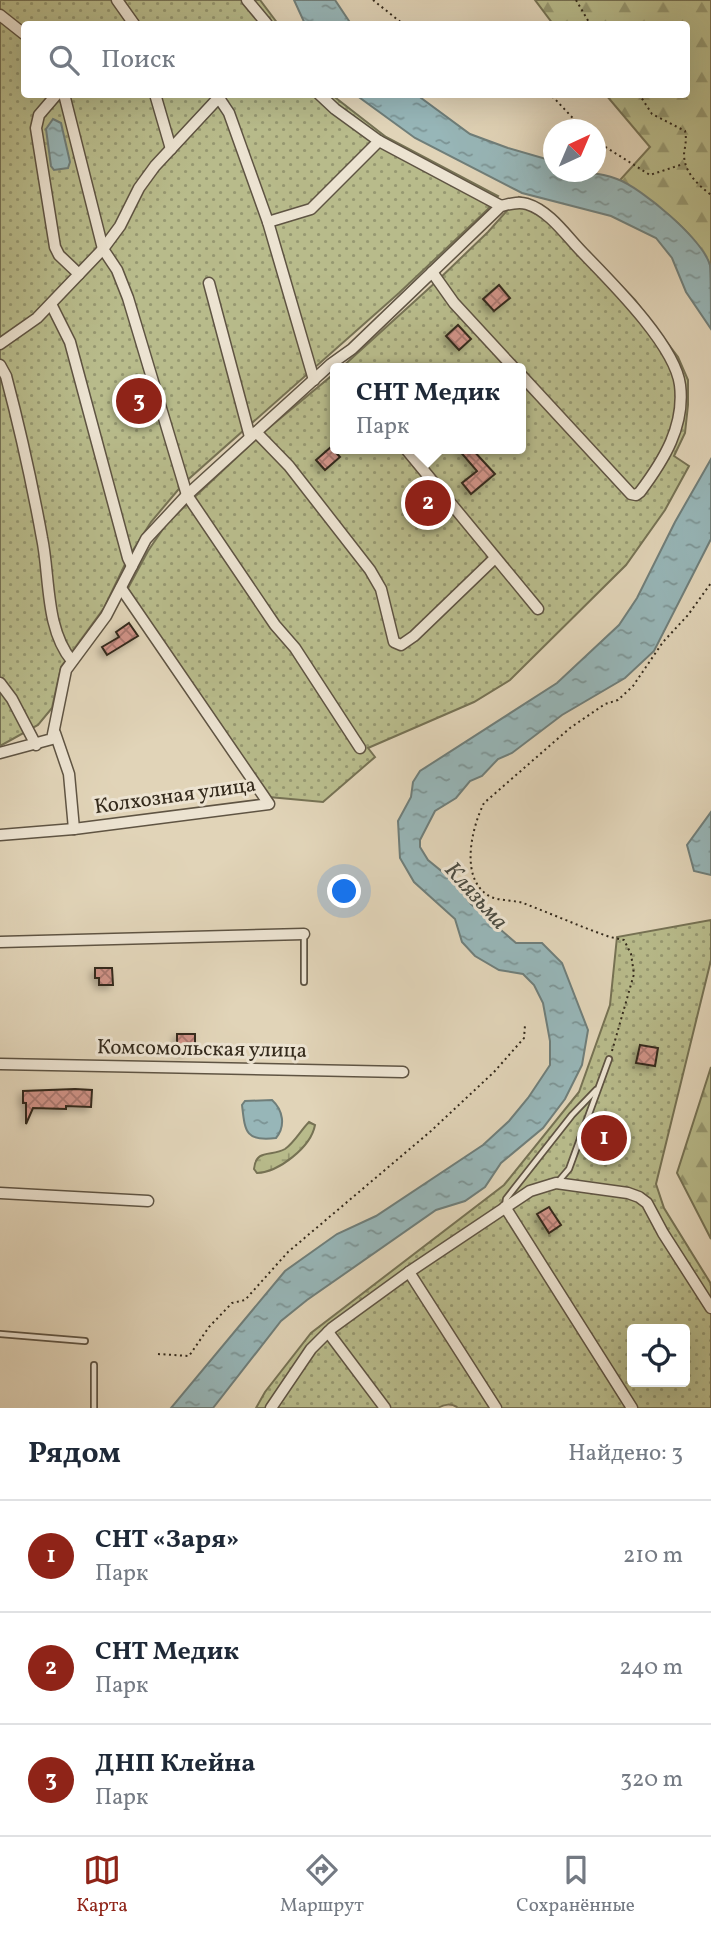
<!DOCTYPE html>
<html lang="ru">
<meta charset="utf-8">
<style>
body{margin:0;font-family:Vollkorn,serif;background:#f6f6f7;color:#1f2937}
.controls{position:absolute;right:21px;bottom:21px;display:grid;overflow:hidden;border-radius:7px;box-shadow:0 7px 28px #0002}
.controls button{width:63px;height:63px;display:grid;place-items:center;padding:0;border:0;border-bottom:2px solid #e0e1e3;background:#fff;color:#1f2937;font:35px sans-serif}
.compass{position:absolute;left:543px;top:119px;width:63px;height:63px;border-radius:50%;background:#fff;box-shadow:0 7px 28px #0002;rotate:44deg}
.you{position:absolute;left:345px;top:892px;width:24px;height:24px;margin:-18px;border:5px solid #fff;border-radius:50%;background:#1a73e8;box-shadow:0 0 0 10px #1a73e833}
.badge{display:grid;place-items:center;width:46px;height:46px;border-radius:50%;background:#8f2418;color:#fff;font-size:23px;font-weight:700}
.pin{position:absolute;translate:-50% -50%;border:4px solid #fff;box-shadow:0 2px 7px #0006}
.popup{position:absolute;left:330px;top:363px;width:196px;height:91px;box-sizing:border-box;display:grid;place-content:center;border-radius:7px;background:#fff;filter:drop-shadow(0 2px 5px #0005);font-size:23px;white-space:nowrap;color:#747a83}
.popup b{font-size:26px;color:#1f2937}
.popup::after{content:'';position:absolute;left:50%;top:100%;margin-left:-14px;border:14px solid transparent;border-top-color:#fff}
.list{margin:0;padding:0;list-style:none}
h2{display:flex;justify-content:space-between;align-items:center;height:91px;margin:0;padding:0 28px;font-size:30px}
h2 small{font-size:23px;font-weight:400;color:#747a83}
.list li{display:grid;grid-template-columns:46px 1fr auto;gap:21px;align-items:center;box-sizing:border-box;height:112px;padding:0 28px;border-top:2px solid #e0e1e3}
.list b{display:block;font-size:26px;white-space:nowrap}
.list p{margin:0;font-size:23px;white-space:nowrap;color:#747a83}
.list em{font-size:23px;font-style:normal;color:#747a83}
.icon{flex:none;width:38px;height:38px;fill:none;stroke:currentColor;stroke-width:2;stroke-linecap:round;stroke-linejoin:round}
.map{position:relative;flex:none;width:711px;height:1408px;overflow:hidden}
.search{position:absolute;background:#fff;box-shadow:0 7px 28px #0002;left:21px;right:21px;top:21px;height:77px;display:flex;align-items:center;gap:18px;box-sizing:border-box;padding:0 24px;border-radius:7px;color:#747a83;font-size:26px}
.sheet{height:427px;background:#fff}
nav{display:flex;justify-content:space-around;align-items:center;box-sizing:border-box;height:98px;border-top:2px solid #e0e1e3;background:#fff;font-size:19px;color:#747a83}
nav a{display:grid;justify-items:center;gap:4px}
nav .on{color:#8f2418}
.map>svg:first-child{display:block}
</style>
<div class="map">
<svg width="711" height="1408" viewBox="0 0 711 1408">
<defs>
<pattern id="forest-firs" width="22" height="20" patternUnits="userSpaceOnUse" patternTransform="scale(1.75)"><rect width="22" height="20" fill="#b8bb8b"/><path d="M5 1l3.5 6h-7zM16 11l3.5 6h-7z" fill="#969871"/></pattern>
<pattern id="wetland-marsh" width="20" height="14" patternUnits="userSpaceOnUse" patternTransform="scale(1.75)"><rect width="20" height="14" fill="#b8bb8b"/><path d="M1 5h8M5 5V1M11 12h8M15 12V8" fill="none" stroke="#969871"/></pattern>
<pattern id="garden-dots" width="8" height="8" patternUnits="userSpaceOnUse" patternTransform="scale(1.75)"><rect width="8" height="8" fill="#b8bb8b"/><path d="M2 2h.1M6 6h.1" fill="none" stroke="#969871" stroke-width="1.8" stroke-linecap="round"/></pattern>
<pattern id="water-ripples" width="26" height="14" patternUnits="userSpaceOnUse" patternTransform="scale(1.75)"><rect width="26" height="14" fill="#97b6b8"/><path d="M2 4q2-2 4 0t4 0M15 11q2-2 4 0t4 0" fill="none" stroke="#7c9495"/></pattern>
<pattern id="building-cross-hatch" width="8" height="8" patternUnits="userSpaceOnUse" patternTransform="scale(1.75)"><rect width="8" height="8" fill="#cf9286"/><path d="M0 0l8 8M0 8l8-8" fill="none" stroke="#a9776d"/></pattern>
<filter id="shadow"><feDropShadow dx="-3.5" dy="3.5" stdDeviation="3.5" flood-color="#0004"/></filter>
</defs>
<rect width="100%" height="100%" fill="#e1d4b8"/>
<filter id="stains"><feTurbulence type="fractalNoise" baseFrequency=".00286" numOctaves="4"/><feColorMatrix values="0 0 0 0 .2 0 0 0 0 .09 0 0 0 0 .02 0 0 0 .5 -.17"/></filter>
<radialGradient id="worn" r=".72"><stop offset=".6" stop-color="#630" stop-opacity="0"/><stop offset="1" stop-color="#630" stop-opacity=".3"/></radialGradient>
<g fill="url(#forest-firs)" stroke="#767254" stroke-width="2">
<path d="M535,0h176v267c-19,-40 -56,-63 -91,-87l30,-33 -44,-52 80,-1v-70h-133z"/>
<polygon points="711,1067 711,1239 677,1173"/>
</g>
<path fill="url(#wetland-marsh)" stroke="#767254" stroke-width="2" d="M309,1122l6,3c-4,22 -36,47 -58,48l-3,-4c2,-21 18,-12 31,-20 9,-6 16,-19 24,-27z"/>
<g fill="url(#garden-dots)" stroke="#767254" stroke-width="2" fill-rule="evenodd">
<polygon points="0,0 260,0 278,24 24,24 24,94 332,95 386,137 498,196 487,210 399,293 183,484 151,522 128,558 104,608 61,667 52,708 38,725 0,746"/>
<polygon points="519,197 535,202 561,223 635,300 678,357 688,380 688,405 685,433 674,456 689,466 665,510 626,565 510,680 474,702 368,748 375,757 323,802 269,797 127,590 148,551 167,523 265,431 335,373 335,449 521,449 521,368 341,368 437,281 488,232"/>
<path d="M711,920v40l-55,224 8,24 47,76v124h-253c-6,-5 -14,-4 -20,0h-182l9,-16 46,-59 193,-148 75,-93 31,-87 7,-68zM632,1329h53v53h-53z"/>
</g>
<g fill="url(#water-ripples)" stroke="#6f7e7a" stroke-width="2">
<polygon points="294,0 335,0 351,24 305,24"/>
<path d="M356,95h61l53,39 38,14 45,13 1,11c22,0 42,-1 63,7 25,9 85,60 93,86 1,16 1,46 1,64l-25,-37 -14,-34 -16,-20 -45,-22 -89,-23 -107,-55z"/>
<polygon points="53,119 61,123 70,162 68,168 54,170 51,166 46,129"/>
<polygon points="711,459 711,539 654,651 625,678 562,715 512,753 498,759 482,776 470,781 456,798 435,811 420,840 420,847 428,860 456,883 471,904 516,943 542,943 562,963 588,1030 582,1065 565,1099 543,1128 501,1163 485,1187 465,1201 436,1210 307,1300 281,1321 213,1408 171,1408 285,1271 337,1234 376,1216 483,1145 509,1121 528,1098 550,1065 550,1041 543,1003 534,985 523,974 499,970 475,956 462,942 455,919 414,882 400,858 398,821 411,797 413,782 420,771 557,683 619,625 637,598 675,522"/>
<polygon points="711,812 711,875 694,871 687,845"/>
<path d="M272,1100c11,10 14,26 4,38 -31,4 -31,-7 -34,-33l3,-4z"/>
</g>
<g fill="url(#building-cross-hatch)" stroke="#342a1c" stroke-width="2" filter="url(#shadow)">
<polygon points="499,285 510,298 494,311 483,299"/>
<polygon points="458,325 471,339 459,350 446,336"/>
<polygon points="331,447 340,457 325,470 316,460"/>
<polygon points="458,449 472,449 495,474 471,494 462,483 477,471"/>
<polygon points="129,623 138,636 107,655 102,647 119,637 116,632"/>
<polygon points="95,968 112,968 113,985 99,985 99,978 95,978"/>
<polygon points="177,1034 195,1034 195,1046 186,1046 186,1052 177,1052"/>
<polygon points="640,1045 658,1048 655,1066 636,1063"/>
<polygon points="75,1089 92,1090 91,1107 66,1106 66,1109 33,1108 26,1124 26,1103 23,1103 23,1091"/>
<polygon points="549,1207 561,1225 549,1233 537,1214"/>
</g>
<g fill="none" stroke-linecap="round" stroke-linejoin="round">
<defs>
<g id="service">
<polyline points="304,935 304,982"/>
<polyline points="557,1183 569,1169 609,1059"/>
<polyline points="505,1206 506,1199 513,1190 572,1115 596,1090"/>
<polyline points="0,1334 85,1341"/>
<polyline points="94,1408 94,1365"/>
</g>
<g id="minor">
<polyline points="117,0 134,24"/>
<polyline points="247,0 267,24"/>
<polyline points="0,15 24,34"/>
<polyline points="57,94 39,115 36,128 55,247 59,255 79,274"/>
<polyline points="64,94 103,249 117,270 128,298 187,495 275,625 295,648 360,748"/>
<polyline points="155,94 171,149"/>
<polyline points="319,94 335,109 379,141 501,206"/>
<polyline points="219,98 229,113 268,222 314,380"/>
<polyline points="268,222 311,209 379,141"/>
<polyline points="432,272 454,303 514,368"/>
<polyline points="209,283 250,437"/>
<polyline points="51,304 70,342 128,558 132,566"/>
<polyline points="0,344 37,318 103,249 120,226 139,188 155,166 222,94"/>
<path d="M0,365l6,11c14,53 26,107 36,162 8,38 3,91 30,123"/>
<polyline points="256,432 289,466 370,570 381,589 394,642 401,645 414,636 495,558"/>
<polyline points="406,449 538,609"/>
<polyline points="0,683 12,699 36,745"/>
<polyline points="55,733 69,774 74,829"/>
<path d="M0,753l52,-14 14,-69 40,-54 40,-77 41,-44 144,-131 21,-15 149,-143c9,-2 17,-5 26,-2 23,7 40,33 56,49 28,29 92,92 97,132 5,41 -16,75 -40,107l-4,3 -5,-1 -110,-119"/>
<polyline points="0,835 74,829 269,804 121,588"/>
<polyline points="0,942 304,934"/>
<polyline points="0,1064 403,1072"/>
<polyline points="0,1193 148,1201"/>
<polyline points="505,1207 632,1408"/>
<polyline points="409,1272 496,1408"/>
<polyline points="328,1332 385,1408"/>
<polyline points="271,1408 311,1349 332,1328 409,1272 530,1191 556,1183 628,1193 639,1197 647,1203 663,1233 711,1308"/>
</g>
</defs>
<use href="#service" stroke="#5f5443" stroke-width="8"/>
<use href="#minor" stroke="#5f5443" stroke-width="13"/>
<g stroke="#342a1c" stroke-width="2" stroke-dasharray="2 3.5" stroke-linecap="butt">
<polyline points="373,0 403,24"/>
<polyline points="576,0 590,24"/>
<polyline points="547,94 554,98 584,130"/>
<path d="M639,94l13,20 33,17c2,8 0,15 -1,23 0,18 13,30 27,41"/>
<polyline points="596,141 650,175 683,164"/>
<path d="M612,1051l22,-77 -3,-20 -7,-14 -14,-3c-29,-10 -58,-23 -87,-34 -9,-3 -22,-2 -32,-6 -32,-16 -20,-68 -7,-94l86,-75 35,-24 13,-4 15,-14 30,-44 25,-27 23,-32"/>
<polyline points="158,1354 189,1356 209,1327 232,1303 245,1300 288,1252 431,1131 494,1072 524,1038 525,1025"/>
</g>
<use href="#service" stroke="#ece3d1" stroke-width="4.5"/>
<use href="#minor" stroke="#ece3d1" stroke-width="10"/>
</g>
<g text-anchor="middle" stroke-width="6" stroke-linejoin="round" paint-order="stroke">
<g font-size="21" fill="#342a1c" stroke="#ece3d1">
<text transform="translate(175 795) rotate(-8)" y="7">Колхозная улица</text>
<text transform="translate(202 1048) rotate(1)" y="7">Комсомольская улица</text>
</g>
<g font-size="23" font-style="italic" fill="#4d4d43" stroke="#ece3d1">
<text transform="translate(477 895) rotate(48)" y="8">Клязьма</text>
</g>
</g>
<rect width="100%" height="100%" filter="url(#stains)"/>
<rect width="100%" height="100%" fill="url(#worn)"/>
</svg>
<div class="controls">
<button><svg class="icon" aria-label="locate" viewBox="0 0 24 24"><circle cx="12" cy="12" r="6"/><path d="M12 2v4M12 18v4M2 12h4M18 12h4"/></svg></button>
</div>
<svg class="compass" viewBox="-18 -18 36 36"><path d="M0-13l5 13h-10z" fill="#e53935"/><path d="M0 13l5-13h-10z" fill="#747a83"/></svg>
<div class="you"></div>
<div class="pin badge" style="left:604px;top:1138px">1</div>
<div class="pin badge" style="left:428px;top:503px">2</div>
<div class="popup"><b>СНТ Медик</b>Парк</div>
<div class="pin badge" style="left:139px;top:401px">3</div>
<div class="search"><svg class="icon" aria-label="search" viewBox="0 0 24 24"><circle cx="10" cy="10" r="6"/><path d="M15 15l6 6"/></svg>Поиск</div>
</div>
<section class="sheet">
<h2>Рядом<small>Найдено: 3</small></h2>
<ul class="list">
<li><span class="badge">1</span><div><b>СНТ «Заря»</b><p>Парк</p></div><em>210 m</em></li>
<li><span class="badge">2</span><div><b>СНТ Медик</b><p>Парк</p></div><em>240 m</em></li>
<li><span class="badge">3</span><div><b>ДНП Клейна</b><p>Парк</p></div><em>320 m</em></li>
</ul>
</section>
<nav>
<a class="on"><svg class="icon" aria-label="map" viewBox="0 0 24 24"><path d="M3 6l6-2 6 2 6-2v14l-6 2-6-2-6 2zM9 4v14M15 6v14"/></svg>Карта</a>
<a><svg class="icon" aria-label="directions" viewBox="0 0 24 24"><path d="M12 3l9 9-9 9-9-9zM9 14v-3h6M13 9l2 2-2 2"/></svg>Маршрут</a>
<a><svg class="icon" aria-label="saved" viewBox="0 0 24 24"><path d="M7 4h10v16l-5-4-5 4z"/></svg>Сохранённые</a>
</nav>
